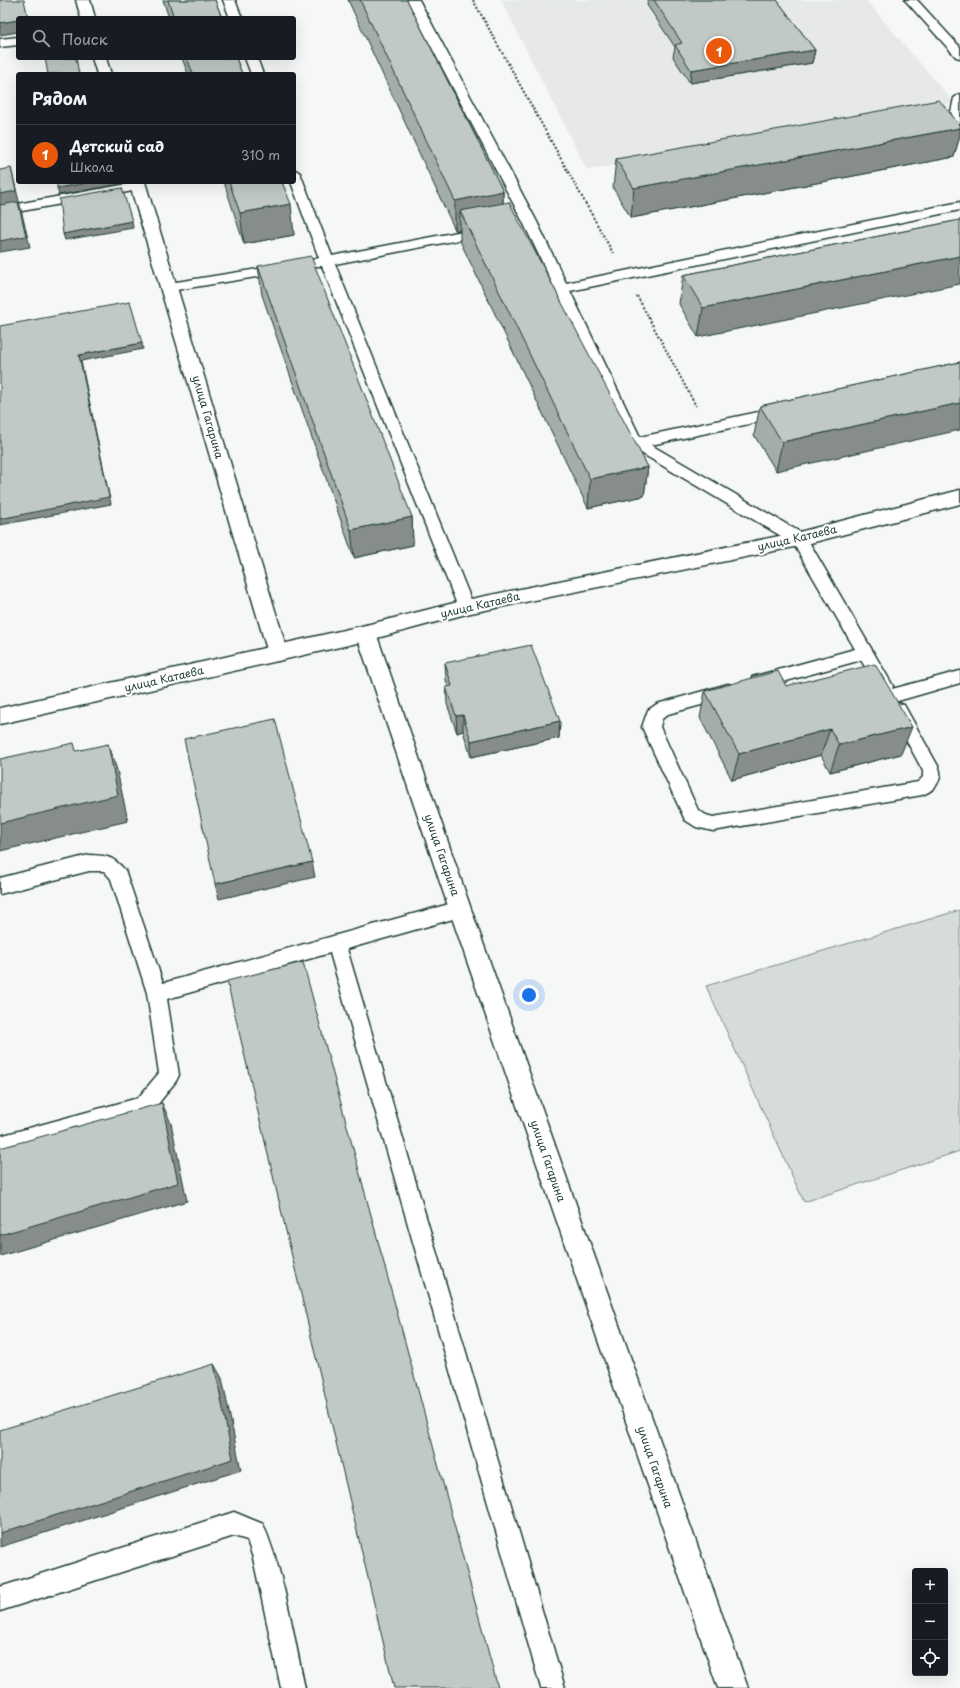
<!DOCTYPE html>
<html lang="ru">
<meta charset="utf-8">
<style>
body{margin:0;font-family:"Playpen Sans",sans-serif;background:#242831;color:#f1f3f6}
.controls{position:absolute;right:12px;bottom:12px;display:grid;overflow:hidden;border-radius:4px;box-shadow:0 4px 16px #0002}
.controls button{width:36px;height:36px;display:grid;place-items:center;padding:0;border:0;border-bottom:1px solid #363941;background:#171b24;color:#f1f3f6;font:20px sans-serif}
.you{position:absolute;left:529px;top:995px;width:14px;height:14px;margin:-10px;border:3px solid #fff;border-radius:50%;background:#1a73e8;box-shadow:0 0 0 6px #1a73e833}
.badge{display:grid;place-items:center;width:26px;height:26px;border-radius:50%;background:#ea580c;color:#fff;font-size:13px;font-weight:700}
.pin{position:absolute;translate:-50% -50%;border:2px solid #fff;box-shadow:0 1px 4px #0006}
.list{margin:0;padding:0;list-style:none}
h2{display:flex;justify-content:space-between;align-items:center;height:52px;margin:0;padding:0 16px;font-size:17px}
h2 small{font-size:13px;font-weight:400;color:#9ea1a6}
.list li{display:grid;grid-template-columns:26px 1fr auto;gap:12px;align-items:center;box-sizing:border-box;height:60px;padding:0 16px;border-top:1px solid #363941}
.list b{display:block;font-size:15px;white-space:nowrap}
.list p{margin:0;font-size:13px;white-space:nowrap;color:#9ea1a6}
.list em{font-size:13px;font-style:normal;color:#9ea1a6}
.icon{flex:none;width:22px;height:22px;fill:none;stroke:currentColor;stroke-width:2;stroke-linecap:round;stroke-linejoin:round}
.map{position:relative;flex:none;width:960px;height:1688px;overflow:hidden}
.search{position:absolute;background:#171b24;box-shadow:0 4px 16px #0002;left:16px;top:16px;width:280px;height:44px;display:flex;align-items:center;gap:10px;box-sizing:border-box;padding:0 14px;border-radius:4px;color:#9ea1a6;font-size:15px}
.panel{position:absolute;background:#171b24;box-shadow:0 4px 16px #0002;left:16px;top:72px;width:280px;height:112px;border-radius:4px}
.map>svg:first-child{display:block}
</style>
<div class="map">
<svg width="960" height="1688" viewBox="0 0 960 1688">
<rect width="100%" height="100%" fill="#f6f7f7"/>
<filter id="ink" filterUnits="userSpaceOnUse"><feTurbulence type="fractalNoise" baseFrequency=".025" numOctaves="2"/><feDisplacementMap in="SourceGraphic" scale="8" xChannelSelector="R" yChannelSelector="G"/><feConvolveMatrix kernelMatrix="1 2 1 2 8 2 1 2 1" color-interpolation-filters="sRGB"/></filter>
<g filter="url(#ink)">
<polygon fill="#e6e9e8" points="501,0 866,0 954,103 587,170"/>
<polygon fill="#d6dcdb" stroke="#7a8c88" points="960,910 960,1151 804,1202 706,986"/>
<g fill="none" stroke-linecap="round" stroke-linejoin="round">
<defs>
<g id="service">
<polygon points="223,0 235,0 242,18 230,18"/>
<polygon points="407,0 419,0 537,222 566,283 960,202 960,210 570,291 640,437 782,407 787,408 789,412 787,416 782,417 651,445 805,535 893,686 892,689 960,671 960,683 891,703 885,701 883,696 884,692 879,691 861,660 758,689 752,687 750,682 752,677 855,649 793,543 631,447 523,222"/>
<polygon points="905,0 917,0 960,47 960,58 956,57"/>
<polygon points="245,58 257,58 263,74 251,74"/>
<polygon points="960,94 960,124 956,123 951,112 954,98"/>
<polygon points="294,169 300,173 332,256 484,227 489,228 491,231 489,234 484,235 335,264 474,607 472,611 466,613 460,611 458,607 322,266 312,266 310,263 312,260 319,258 291,182 294,182"/>
<polygon points="139,182 145,186 144,189 0,215 0,207"/>
<polygon points="283,265 288,266 290,269 288,272 170,291 165,290 163,287 165,284 170,283"/>
<path d="M728,684l6,2 2,5 -2,5 -66,18 -6,5 -2,8 38,83 8,5 7,2 205,-35 5,-5v-6l-33,-61 2,-5 6,-2 6,2 34,61c7,13 -4,25 -16,29l-209,36 -17,-4 -11,-7 -43,-93 6,-17 9,-6z"/>
<path d="M89,855c19,1 23,1 36,15l38,113 297,-82 7,2 2,6 -2,6 -120,34 218,739h-24l-211,-735 -163,46 12,76 -3,6 -25,32 -151,43v-20l138,-38 21,-25 -12,-80 -36,-114 -7,-8h-15l-89,23v-16z"/>
<path d="M234,1512l29,12c22,52 30,109 42,164h-24l-28,-130 -6,-18 -13,-4 -234,75v-24z"/>
</g>
<g id="minor">
<polygon points="76,0 90,0 95,18 81,18"/>
<polygon points="18,37 18,45 0,47 0,39"/>
<polygon points="92,58 106,58 111,74 97,74"/>
<polygon points="129,182 145,182 288,653 285,658 278,661 271,658 268,653"/>
<polygon points="366,625 373,628 376,633 471,909 748,1688 718,1688 449,909 356,633 359,628"/>
</g>
<polygon id="tertiary" points="960,490 960,504 799,546 466,614 366,641 0,724 0,708 366,625 466,600 799,532"/>
</defs>
<use href="#service" stroke="#1f3d34" stroke-width="3"/>
<use href="#minor" stroke="#1f3d34" stroke-width="3"/>
<use href="#tertiary" stroke="#1f3d34" stroke-width="3"/>
<g stroke="#1f3d34" stroke-width="2" stroke-dasharray="2 2" stroke-linecap="butt">
<polyline points="473,0 613,253"/>
<polyline points="637,296 696,406"/>
</g>
<use href="#service" fill="#fff" fill-rule="evenodd"/>
<use href="#minor" fill="#fff" fill-rule="evenodd"/>
<use href="#tertiary" fill="#fff" fill-rule="evenodd"/>
</g>
<g fill="#a5adaa" stroke="#1f3d34">
<polygon points="163,0 215,0 222,18 169,18"/>
<polygon points="348,0 407,0 503,191 503,203 648,467 644,496 588,508 460,241 460,230 455,230"/>
<polygon points="648,0 777,0 815,50 812,63 690,83 673,57 675,47 647,5"/>
<polygon points="182,58 236,58 242,74 188,74"/>
<polygon points="960,125 960,135 954,157 631,218 613,188 616,159"/>
<polygon points="224,182 282,182 294,235 244,244"/>
<polygon points="960,220 698,337 679,304 683,275"/>
<polygon points="258,266 412,517 413,545 354,558 262,295"/>
<polygon points="960,362 776,471 754,435 760,406"/>
<polygon points="445,663 560,721 559,738 471,757 463,731 457,733 447,704 446,687 448,687 446,680"/>
<polygon points="786,686 901,754 830,772 821,755 732,780 700,718 705,691"/>
</g>
<g fill="#868d8b" stroke="#1f3d34">
<polygon points="18,20 18,32 0,35 0,23"/>
<polygon points="815,50 812,63 690,83 691,70"/>
<polygon points="960,128 960,135 954,157 631,218 634,188"/>
<polygon points="11,168 30,247 0,252 0,194"/>
<polygon points="92,182 120,182 121,184 59,195 57,188"/>
<polygon points="503,191 503,221 460,211 460,230 455,230 455,201"/>
<polygon points="291,204 294,235 244,244 240,213"/>
<polygon points="132,221 133,228 65,240 63,234"/>
<polygon points="960,256 960,284 698,337 703,308"/>
<polygon points="142,343 143,349 81,361 111,504 0,525 0,519 79,355"/>
<polygon points="960,403 960,430 776,471 782,442"/>
<polygon points="648,467 644,496 588,508 590,479"/>
<polygon points="412,517 413,545 354,558 351,530"/>
<polygon points="463,715 463,731 457,733 456,716"/>
<polygon points="560,721 559,738 471,757 471,741"/>
<polygon points="912,727 901,754 830,772 839,745"/>
<polygon points="830,729 821,755 732,780 739,754"/>
<polygon points="108,744 117,770 128,821 0,851 0,823"/>
<polygon points="312,862 315,877 219,899 215,884"/>
<polygon points="162,1103 171,1123 187,1201 0,1256 0,1235"/>
<polygon points="214,1364 222,1378 241,1470 0,1547 0,1533"/>
</g>
<g fill="#c0c9c6" stroke="#1f3d34">
<polygon points="0,0 24,0 28,18 18,18 18,20 0,23"/>
<polygon points="168,0 215,0 222,18 174,18"/>
<polygon points="360,0 407,0 503,191 455,201"/>
<polygon points="654,0 777,0 815,50 691,70 675,45 682,43"/>
<polygon points="45,58 76,58 79,74 48,74"/>
<polygon points="187,58 236,58 242,74 193,74"/>
<polygon points="939,100 960,125 960,128 634,188 616,159"/>
<polygon points="11,168 16,191 0,194 0,170"/>
<polygon points="57,182 92,182 57,188"/>
<polygon points="229,182 282,182 291,204 240,213"/>
<polygon points="122,188 132,221 63,234 59,199"/>
<polygon points="18,202 26,236 0,241 0,205"/>
<polygon points="509,202 648,467 590,479 460,211"/>
<polygon points="960,220 960,256 703,308 683,275"/>
<polygon points="311,256 412,517 351,530 258,266"/>
<polygon points="130,302 142,343 79,355 109,497 0,519 0,326"/>
<polygon points="960,362 960,403 782,442 760,406"/>
<polygon points="531,645 560,721 471,741 463,715 456,716 446,687 452,686 445,663"/>
<polygon points="875,664 912,727 839,745 830,729 739,754 705,691 778,671 786,686"/>
<polygon points="275,719 312,862 215,884 184,739"/>
<polygon points="74,743 76,751 108,744 118,795 0,823 0,759"/>
<polygon points="303,962 498,1688 394,1688 227,981"/>
<polygon points="162,1103 178,1183 0,1235 0,1148"/>
<polygon points="214,1364 233,1459 0,1533 0,1430"/>
</g>
</g>
<g text-anchor="middle" stroke-width="4" stroke-linejoin="round" paint-order="stroke">
<g font-size="11" fill="#1f3d34" stroke="#fff">
<text transform="translate(208 417) rotate(74)" y="4">улица Гагарина</text>
<text transform="translate(797 538) rotate(-13)" y="4">улица Катаева</text>
<text transform="translate(480 605) rotate(-13)" y="4">улица Катаева</text>
<text transform="translate(164 679) rotate(-13)" y="4">улица Катаева</text>
<text transform="translate(442 855) rotate(71)" y="4">улица Гагарина</text>
<text transform="translate(548 1161) rotate(71)" y="4">улица Гагарина</text>
<text transform="translate(655 1467) rotate(71)" y="4">улица Гагарина</text>
</g>
</g>
</svg>
<div class="controls">
<button>+</button>
<button>−</button>
<button><svg class="icon" aria-label="locate" viewBox="0 0 24 24"><circle cx="12" cy="12" r="6"/><path d="M12 2v4M12 18v4M2 12h4M18 12h4"/></svg></button>
</div>
<div class="you"></div>
<div class="pin badge" style="left:719px;top:51px">1</div>
<div class="search"><svg class="icon" aria-label="search" viewBox="0 0 24 24"><circle cx="10" cy="10" r="6"/><path d="M15 15l6 6"/></svg>Поиск</div>
<section class="panel">
<h2>Рядом<small></small></h2>
<ul class="list">
<li><span class="badge">1</span><div><b>Детский сад</b><p>Школа</p></div><em>310 m</em></li>
</ul>
</section>
</div>
